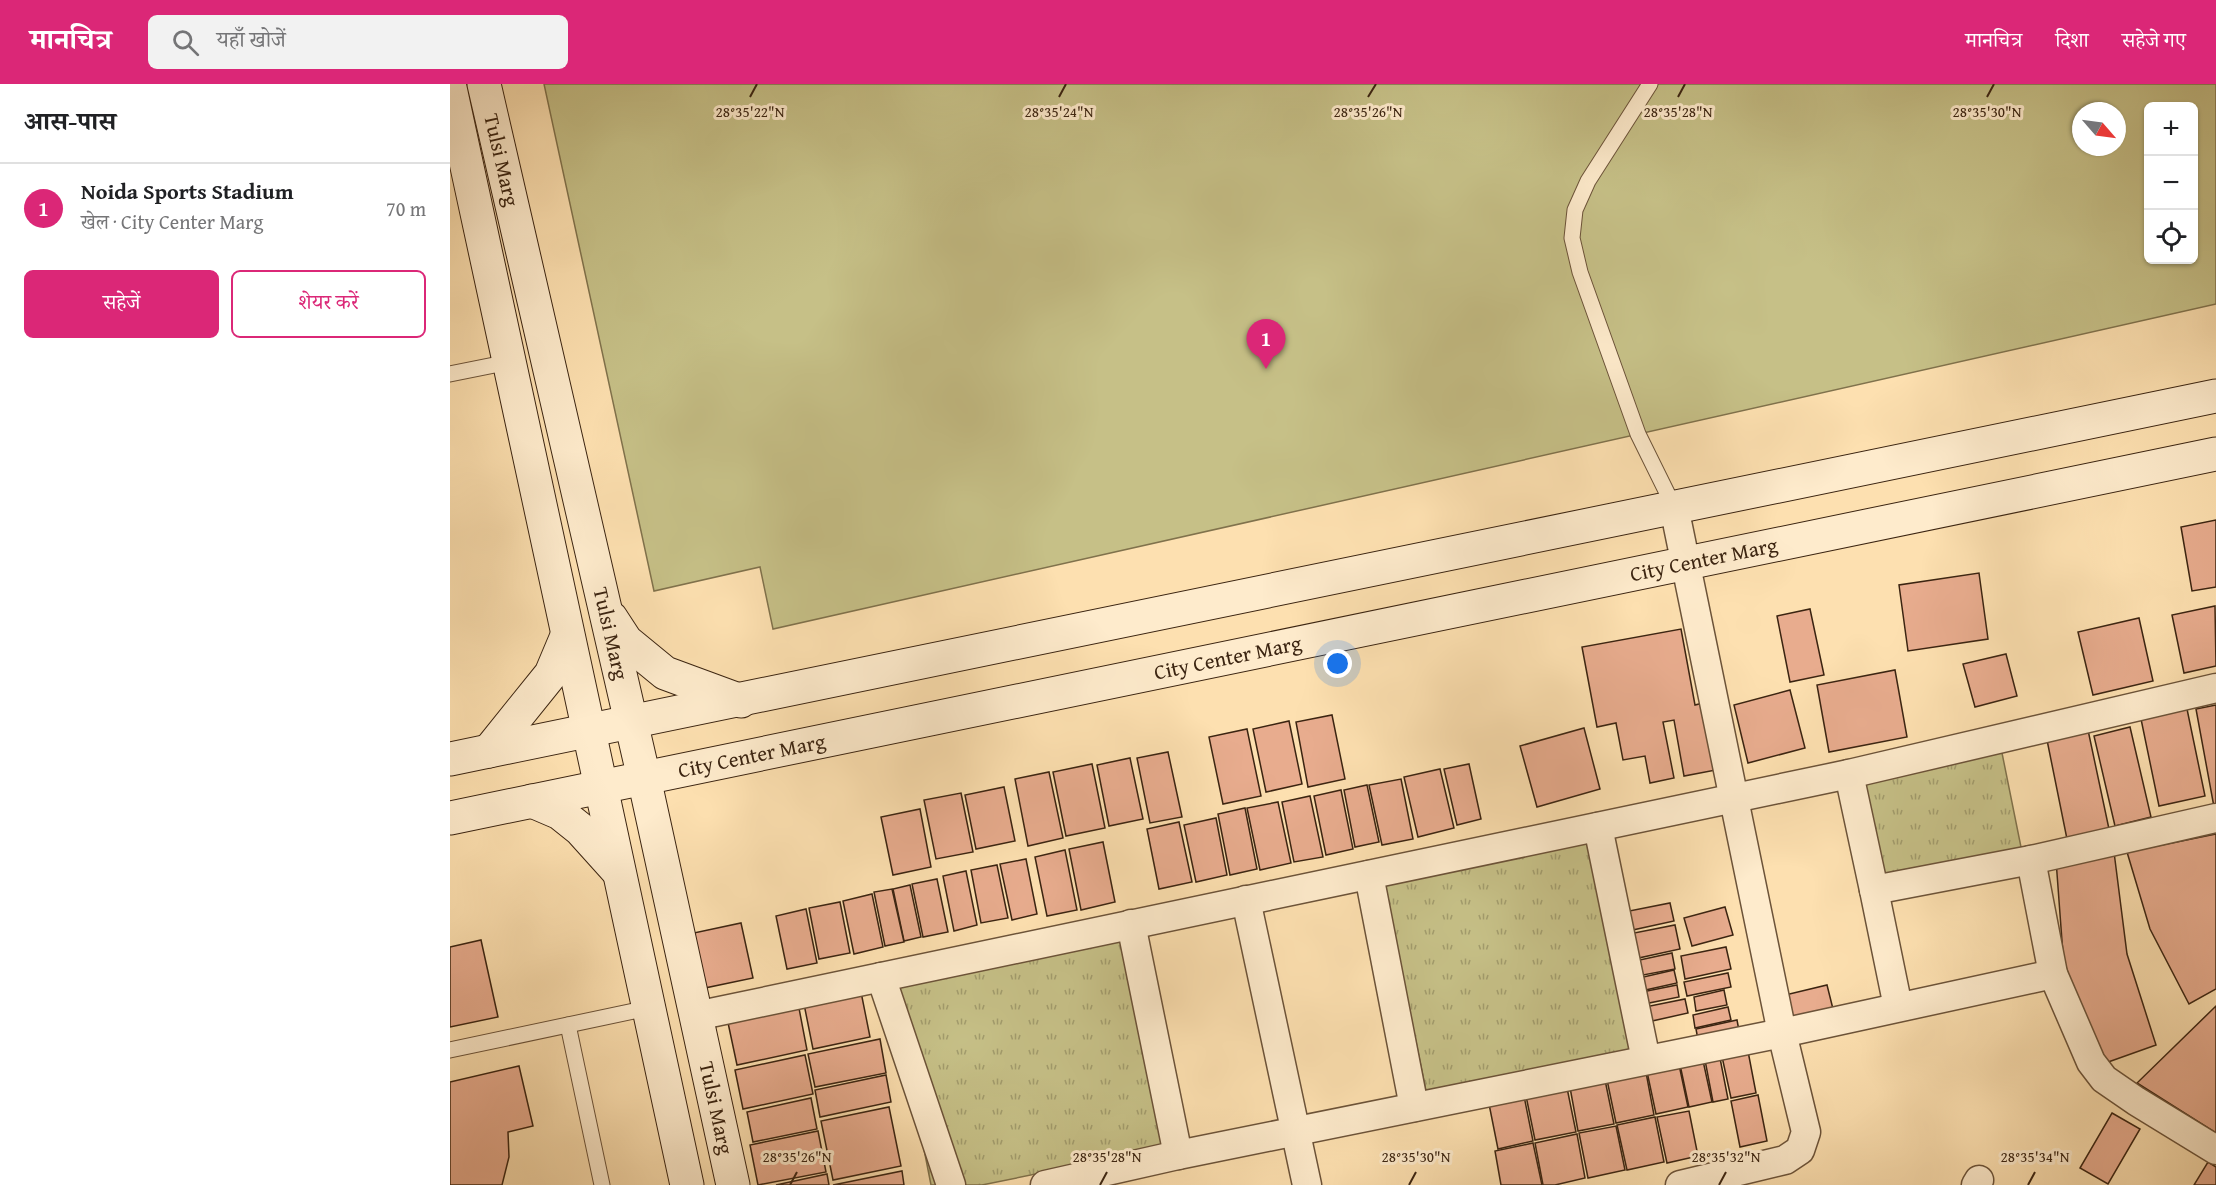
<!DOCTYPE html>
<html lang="hi">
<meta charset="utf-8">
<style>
body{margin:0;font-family:"Gentium Book Plus","Noto Serif Devanagari",serif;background:#f2f2f2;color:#202124}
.controls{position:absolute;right:18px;top:18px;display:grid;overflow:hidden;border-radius:9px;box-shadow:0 2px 4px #0004}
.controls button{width:54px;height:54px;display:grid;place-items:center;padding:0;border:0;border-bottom:2px solid #e0e0e0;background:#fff;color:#202124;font:30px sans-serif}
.compass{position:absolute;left:1622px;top:18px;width:54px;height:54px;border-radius:50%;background:#fff;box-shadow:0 2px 4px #0004;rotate:118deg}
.you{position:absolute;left:888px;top:580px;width:21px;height:21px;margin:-15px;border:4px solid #fff;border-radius:50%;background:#1a73e8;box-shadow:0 0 0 9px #1a73e833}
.badge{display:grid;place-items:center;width:39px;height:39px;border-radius:50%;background:#db2777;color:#fff;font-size:20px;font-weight:700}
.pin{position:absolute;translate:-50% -50px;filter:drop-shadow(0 2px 3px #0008)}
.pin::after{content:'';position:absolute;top:32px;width:21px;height:18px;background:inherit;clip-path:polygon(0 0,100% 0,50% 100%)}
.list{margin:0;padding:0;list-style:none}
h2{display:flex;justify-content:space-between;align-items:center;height:78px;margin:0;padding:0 24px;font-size:26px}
h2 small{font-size:20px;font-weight:400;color:#757577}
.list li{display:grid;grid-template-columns:39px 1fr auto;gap:18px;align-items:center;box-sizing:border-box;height:90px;padding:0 24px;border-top:2px solid #e0e0e0}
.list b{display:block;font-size:22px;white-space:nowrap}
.list p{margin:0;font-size:20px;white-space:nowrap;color:#757577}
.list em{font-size:20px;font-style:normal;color:#757577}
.actions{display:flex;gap:12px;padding:18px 24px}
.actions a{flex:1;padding:14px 0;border:2px solid #db2777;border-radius:9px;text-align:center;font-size:21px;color:#db2777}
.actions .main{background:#db2777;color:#fff}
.icon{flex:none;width:33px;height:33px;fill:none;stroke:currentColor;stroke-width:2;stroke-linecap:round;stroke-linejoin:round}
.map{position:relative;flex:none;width:1766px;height:1101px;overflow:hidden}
header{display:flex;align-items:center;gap:36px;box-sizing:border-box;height:84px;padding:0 30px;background:#db2777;color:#fff}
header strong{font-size:28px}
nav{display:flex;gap:33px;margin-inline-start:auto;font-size:21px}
.search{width:420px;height:54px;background:#f2f2f2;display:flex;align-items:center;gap:15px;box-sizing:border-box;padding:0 21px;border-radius:9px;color:#757577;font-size:22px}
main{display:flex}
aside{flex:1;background:#fff}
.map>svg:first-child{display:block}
</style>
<header>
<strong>मानचित्र</strong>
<div class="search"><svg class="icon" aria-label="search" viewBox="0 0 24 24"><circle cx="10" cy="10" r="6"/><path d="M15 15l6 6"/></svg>यहाँ खोजें</div>
<nav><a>मानचित्र</a><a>दिशा</a><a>सहेजे गए</a></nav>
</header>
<main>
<aside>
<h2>आस-पास<small></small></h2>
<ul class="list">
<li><span class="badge">1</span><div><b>Noida Sports Stadium</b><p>खेल · City Center Marg</p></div><em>70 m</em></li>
</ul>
<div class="actions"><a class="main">सहेजें</a><a>शेयर करें</a></div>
</aside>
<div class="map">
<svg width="1766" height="1101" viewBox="0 0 1766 1101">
<defs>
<pattern id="park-tufts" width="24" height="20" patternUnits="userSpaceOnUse" patternTransform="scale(1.5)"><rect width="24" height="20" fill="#c6c087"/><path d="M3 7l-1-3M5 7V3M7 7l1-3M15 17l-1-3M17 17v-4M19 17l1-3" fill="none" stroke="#a29c6d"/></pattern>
</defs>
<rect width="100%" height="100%" fill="#fde0b0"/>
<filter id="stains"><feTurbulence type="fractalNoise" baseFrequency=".00333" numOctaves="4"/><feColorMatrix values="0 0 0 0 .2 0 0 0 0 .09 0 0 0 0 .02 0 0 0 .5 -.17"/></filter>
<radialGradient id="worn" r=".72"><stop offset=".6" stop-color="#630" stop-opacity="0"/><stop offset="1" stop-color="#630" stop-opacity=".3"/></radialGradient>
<g fill="url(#park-tufts)" stroke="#80724c" stroke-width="1.5">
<polygon points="1551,664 1572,768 1428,797 1407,694"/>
<polygon points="1139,758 1182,968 977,1012 934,801"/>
<polygon points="672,856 713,1064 532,1101 481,1101 442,902"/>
</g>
<path fill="#c6c087" stroke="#80724c" stroke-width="1.5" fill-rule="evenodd" d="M94,0h1672v220l-1443,325 -13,-62 -106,24zM1698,22h46v154h-46zM1631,27h36v36h-36z"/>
<g fill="#e8ac8e" stroke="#3b2411" stroke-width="1.5">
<polygon points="1766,436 1766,503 1742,507 1731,443"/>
<polygon points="1529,489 1538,555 1458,567 1449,501"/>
<polygon points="1765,522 1766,582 1734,589 1722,531"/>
<polygon points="1360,525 1374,591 1340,598 1327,532"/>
<polygon points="1689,534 1703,597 1643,611 1628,548"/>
<polygon points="1231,545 1245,621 1253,619 1266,686 1234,692 1224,636 1213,638 1224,694 1200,699 1195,672 1173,676 1166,639 1147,643 1132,563"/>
<polygon points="1556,570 1567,612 1525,623 1513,580"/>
<polygon points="1445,586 1457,653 1379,668 1367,601"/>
<polygon points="1340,606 1355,664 1298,679 1284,621"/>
<polygon points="1766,621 1766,723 1764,723 1746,625"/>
<polygon points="1737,625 1755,712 1709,722 1691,635"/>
<polygon points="882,631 895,695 858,703 846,638"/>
<polygon points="839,637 852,700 816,708 803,645"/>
<polygon points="1680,643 1701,733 1665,742 1644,652"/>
<polygon points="1134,644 1150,705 1087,723 1070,662"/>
<polygon points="797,645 811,712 773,720 759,653"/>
<polygon points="1638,646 1659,745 1617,755 1597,656"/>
<polygon points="718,668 732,733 700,739 687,674"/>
<polygon points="680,674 693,735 659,742 647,681"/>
<polygon points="642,680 655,744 616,752 603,688"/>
<polygon points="1019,680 1031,735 1007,741 994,685"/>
<polygon points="990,685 1004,744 968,753 954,693"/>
<polygon points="599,688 613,754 578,762 565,695"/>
<polygon points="951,695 963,755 932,761 919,701"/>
<polygon points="917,701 929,758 905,763 894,706"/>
<polygon points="554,703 565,757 526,765 515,711"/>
<polygon points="891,706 903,765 876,771 864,712"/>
<polygon points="511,709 523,768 486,775 474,716"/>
<polygon points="860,712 873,773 844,778 832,718"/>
<polygon points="828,718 841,779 810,786 797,724"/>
<polygon points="795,724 807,785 780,791 768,730"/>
<polygon points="470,725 481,783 443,791 431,733"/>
<polygon points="766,734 777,791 746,798 734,741"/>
<polygon points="729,738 742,798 709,805 697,745"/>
<polygon points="1766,750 1766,905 1739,920 1700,845 1677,768"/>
<polygon points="653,758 665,818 631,826 619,765"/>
<polygon points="615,766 627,826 597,832 585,773"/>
<polygon points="1664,768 1677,870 1706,961 1647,982 1614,884 1606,776"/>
<polygon points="576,775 587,830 562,836 550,780"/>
<polygon points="547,781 558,834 531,839 521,786"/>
<polygon points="516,787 527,841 504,847 493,792"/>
<polygon points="487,795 498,848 473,853 462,800"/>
<polygon points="460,801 471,853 454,857 443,805"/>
<polygon points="442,805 454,858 435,862 424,808"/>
<polygon points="422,810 433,863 404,870 393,817"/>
<polygon points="390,818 400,869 369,875 359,824"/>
<polygon points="1220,819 1224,837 1178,847 1174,828"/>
<polygon points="1275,823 1283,851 1242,862 1234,834"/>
<polygon points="356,825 367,879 337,885 326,832"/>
<polygon points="291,839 303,894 250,905 239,850"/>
<polygon points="1225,841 1230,865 1184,875 1179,850"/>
<polygon points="31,856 48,933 0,943 0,863"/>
<polygon points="1276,863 1281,885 1235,895 1231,872"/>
<polygon points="1222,869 1225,885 1188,892 1185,877"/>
<polygon points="1224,886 1227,899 1191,907 1189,894"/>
<polygon points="1278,889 1281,903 1237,912 1234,898"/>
<polygon points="1227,901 1229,913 1194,920 1192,908"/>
<polygon points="1377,901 1384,929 1338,940 1331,912"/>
<polygon points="1274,906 1277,921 1246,927 1244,913"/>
<polygon points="411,908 420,953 363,965 354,920"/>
<polygon points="1235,915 1238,929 1193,939 1190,924"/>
<polygon points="348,919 357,966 287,981 277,934"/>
<polygon points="1766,922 1766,1049 1687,999"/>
<polygon points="1278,923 1281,936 1245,944 1243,931"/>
<polygon points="1287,936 1290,952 1249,961 1246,945"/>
<polygon points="430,955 436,989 365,1003 358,970"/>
<polygon points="1297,962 1306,1009 1281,1014 1271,968"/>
<polygon points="1269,969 1278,1015 1263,1018 1254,971"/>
<polygon points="355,971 363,1010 293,1025 285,986"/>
<polygon points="1252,972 1262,1018 1239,1023 1229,976"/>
<polygon points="1228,976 1238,1023 1206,1030 1196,983"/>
<polygon points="69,982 83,1042 58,1048 59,1073 52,1101 0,1101 0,998"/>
<polygon points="1195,983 1204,1031 1166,1039 1156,991"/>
<polygon points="436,991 441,1018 370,1033 365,1006"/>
<polygon points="1154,991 1164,1040 1128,1047 1119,998"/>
<polygon points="1116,999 1126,1048 1085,1056 1075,1007"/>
<polygon points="1073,1007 1083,1057 1048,1065 1038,1015"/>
<polygon points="1308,1011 1317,1057 1290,1063 1281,1017"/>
<polygon points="361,1014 367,1045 303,1058 297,1028"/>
<polygon points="439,1023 451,1082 383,1096 371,1037"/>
<polygon points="1239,1027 1248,1072 1217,1079 1207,1033"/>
<polygon points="1662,1029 1690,1045 1658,1100 1630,1084"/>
<polygon points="1205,1033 1214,1078 1177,1086 1167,1041"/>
<polygon points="1166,1042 1175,1086 1138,1094 1129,1049"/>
<polygon points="368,1047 376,1088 308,1101 300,1061"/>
<polygon points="1127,1050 1135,1094 1105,1101 1093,1101 1085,1059"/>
<polygon points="1083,1059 1092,1101 1051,1101 1045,1067"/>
<polygon points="1758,1078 1766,1083 1766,1101 1744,1101"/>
<polygon points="452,1087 454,1101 383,1101"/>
<polygon points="377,1090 379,1101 326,1101"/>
</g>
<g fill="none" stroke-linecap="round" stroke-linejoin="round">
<defs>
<g id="lane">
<polyline points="1200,0 1138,97 1125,126 1122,154 1130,188 1188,350 1224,423"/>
<polyline points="0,290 59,278"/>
<polyline points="118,941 152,1101"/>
<polyline points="0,966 198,924"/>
</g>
<g id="street">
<polyline points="1224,423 1332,949 1356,1048 1350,1066 1335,1076 1230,1101"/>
<polyline points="1399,690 1424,806 1581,776 1766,734"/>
<polyline points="1148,743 1196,976"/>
<polyline points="1581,776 1603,890 1641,978 1654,995 1686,1017 1766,1066"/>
<polyline points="919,791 964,1023"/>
<polyline points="1424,806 1448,923"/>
<polyline points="796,816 857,1101"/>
<polyline points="681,840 728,1071"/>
<polyline points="431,893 501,1101"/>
<polyline points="246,932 1399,690 1766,604"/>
<polyline points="595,1101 728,1071 1332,949 1603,890"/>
<polyline points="1526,1101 1529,1096"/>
</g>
<g id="secondary">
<path id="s1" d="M34,0l160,694 89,407"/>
<polyline points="0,4 237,1101"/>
<polyline points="161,534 176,557 215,589 291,617"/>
<polyline points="39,667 101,590 117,552"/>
<polyline points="0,675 1766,312"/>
<polyline points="82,717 110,729 130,745 166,785"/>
<path id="s2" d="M0,734l1766,-364"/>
</g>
</defs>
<use href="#lane" stroke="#6c5339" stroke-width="17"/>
<use href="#street" stroke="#6c5339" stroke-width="31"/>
<use href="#secondary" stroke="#3b2411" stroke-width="35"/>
<use href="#lane" stroke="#feebcc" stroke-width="15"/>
<use href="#street" stroke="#feebcc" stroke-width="28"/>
<use href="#secondary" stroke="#feebcc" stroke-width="33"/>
</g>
<path fill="none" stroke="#3b2411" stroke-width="2" d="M300,13l7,-13M609,13l7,-13M918,13l8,-13M1228,13l7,-13M1537,13l7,-13M340,1101l7,-13M650,1101l7,-13M959,1101l7,-13M1269,1101l7,-13M1578,1101l7,-13"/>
<g text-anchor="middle" stroke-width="6" stroke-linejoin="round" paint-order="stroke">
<g font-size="21" fill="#3b2411" stroke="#feebcc">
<text dy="7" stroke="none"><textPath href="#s1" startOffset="78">Tulsi Marg</textPath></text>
<text dy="7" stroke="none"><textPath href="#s2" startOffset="1280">City Center Marg</textPath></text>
<text dy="7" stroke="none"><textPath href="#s1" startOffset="564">Tulsi Marg</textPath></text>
<text dy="7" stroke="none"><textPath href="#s2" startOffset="794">City Center Marg</textPath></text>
<text dy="7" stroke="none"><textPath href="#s2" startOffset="308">City Center Marg</textPath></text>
<text dy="7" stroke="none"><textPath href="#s1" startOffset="1050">Tulsi Marg</textPath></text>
</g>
</g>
<g font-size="15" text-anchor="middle" fill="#3b2411" stroke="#feebcc" stroke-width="6" stroke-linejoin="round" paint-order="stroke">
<text x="300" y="33">28°35'22"N</text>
<text x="609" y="33">28°35'24"N</text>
<text x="918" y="33">28°35'26"N</text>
<text x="1228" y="33">28°35'28"N</text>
<text x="1537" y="33">28°35'30"N</text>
<text x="347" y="1078">28°35'26"N</text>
<text x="657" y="1078">28°35'28"N</text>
<text x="966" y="1078">28°35'30"N</text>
<text x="1276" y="1078">28°35'32"N</text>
<text x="1585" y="1078">28°35'34"N</text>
</g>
<rect width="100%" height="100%" filter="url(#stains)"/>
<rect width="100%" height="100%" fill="url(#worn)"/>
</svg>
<div class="controls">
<button>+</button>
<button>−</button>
<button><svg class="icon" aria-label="locate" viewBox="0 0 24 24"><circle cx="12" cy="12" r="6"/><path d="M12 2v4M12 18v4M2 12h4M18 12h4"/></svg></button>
</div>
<svg class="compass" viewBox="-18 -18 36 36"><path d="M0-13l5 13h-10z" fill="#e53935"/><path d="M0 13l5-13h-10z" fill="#757577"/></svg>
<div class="you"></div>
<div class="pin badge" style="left:816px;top:285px">1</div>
</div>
</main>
